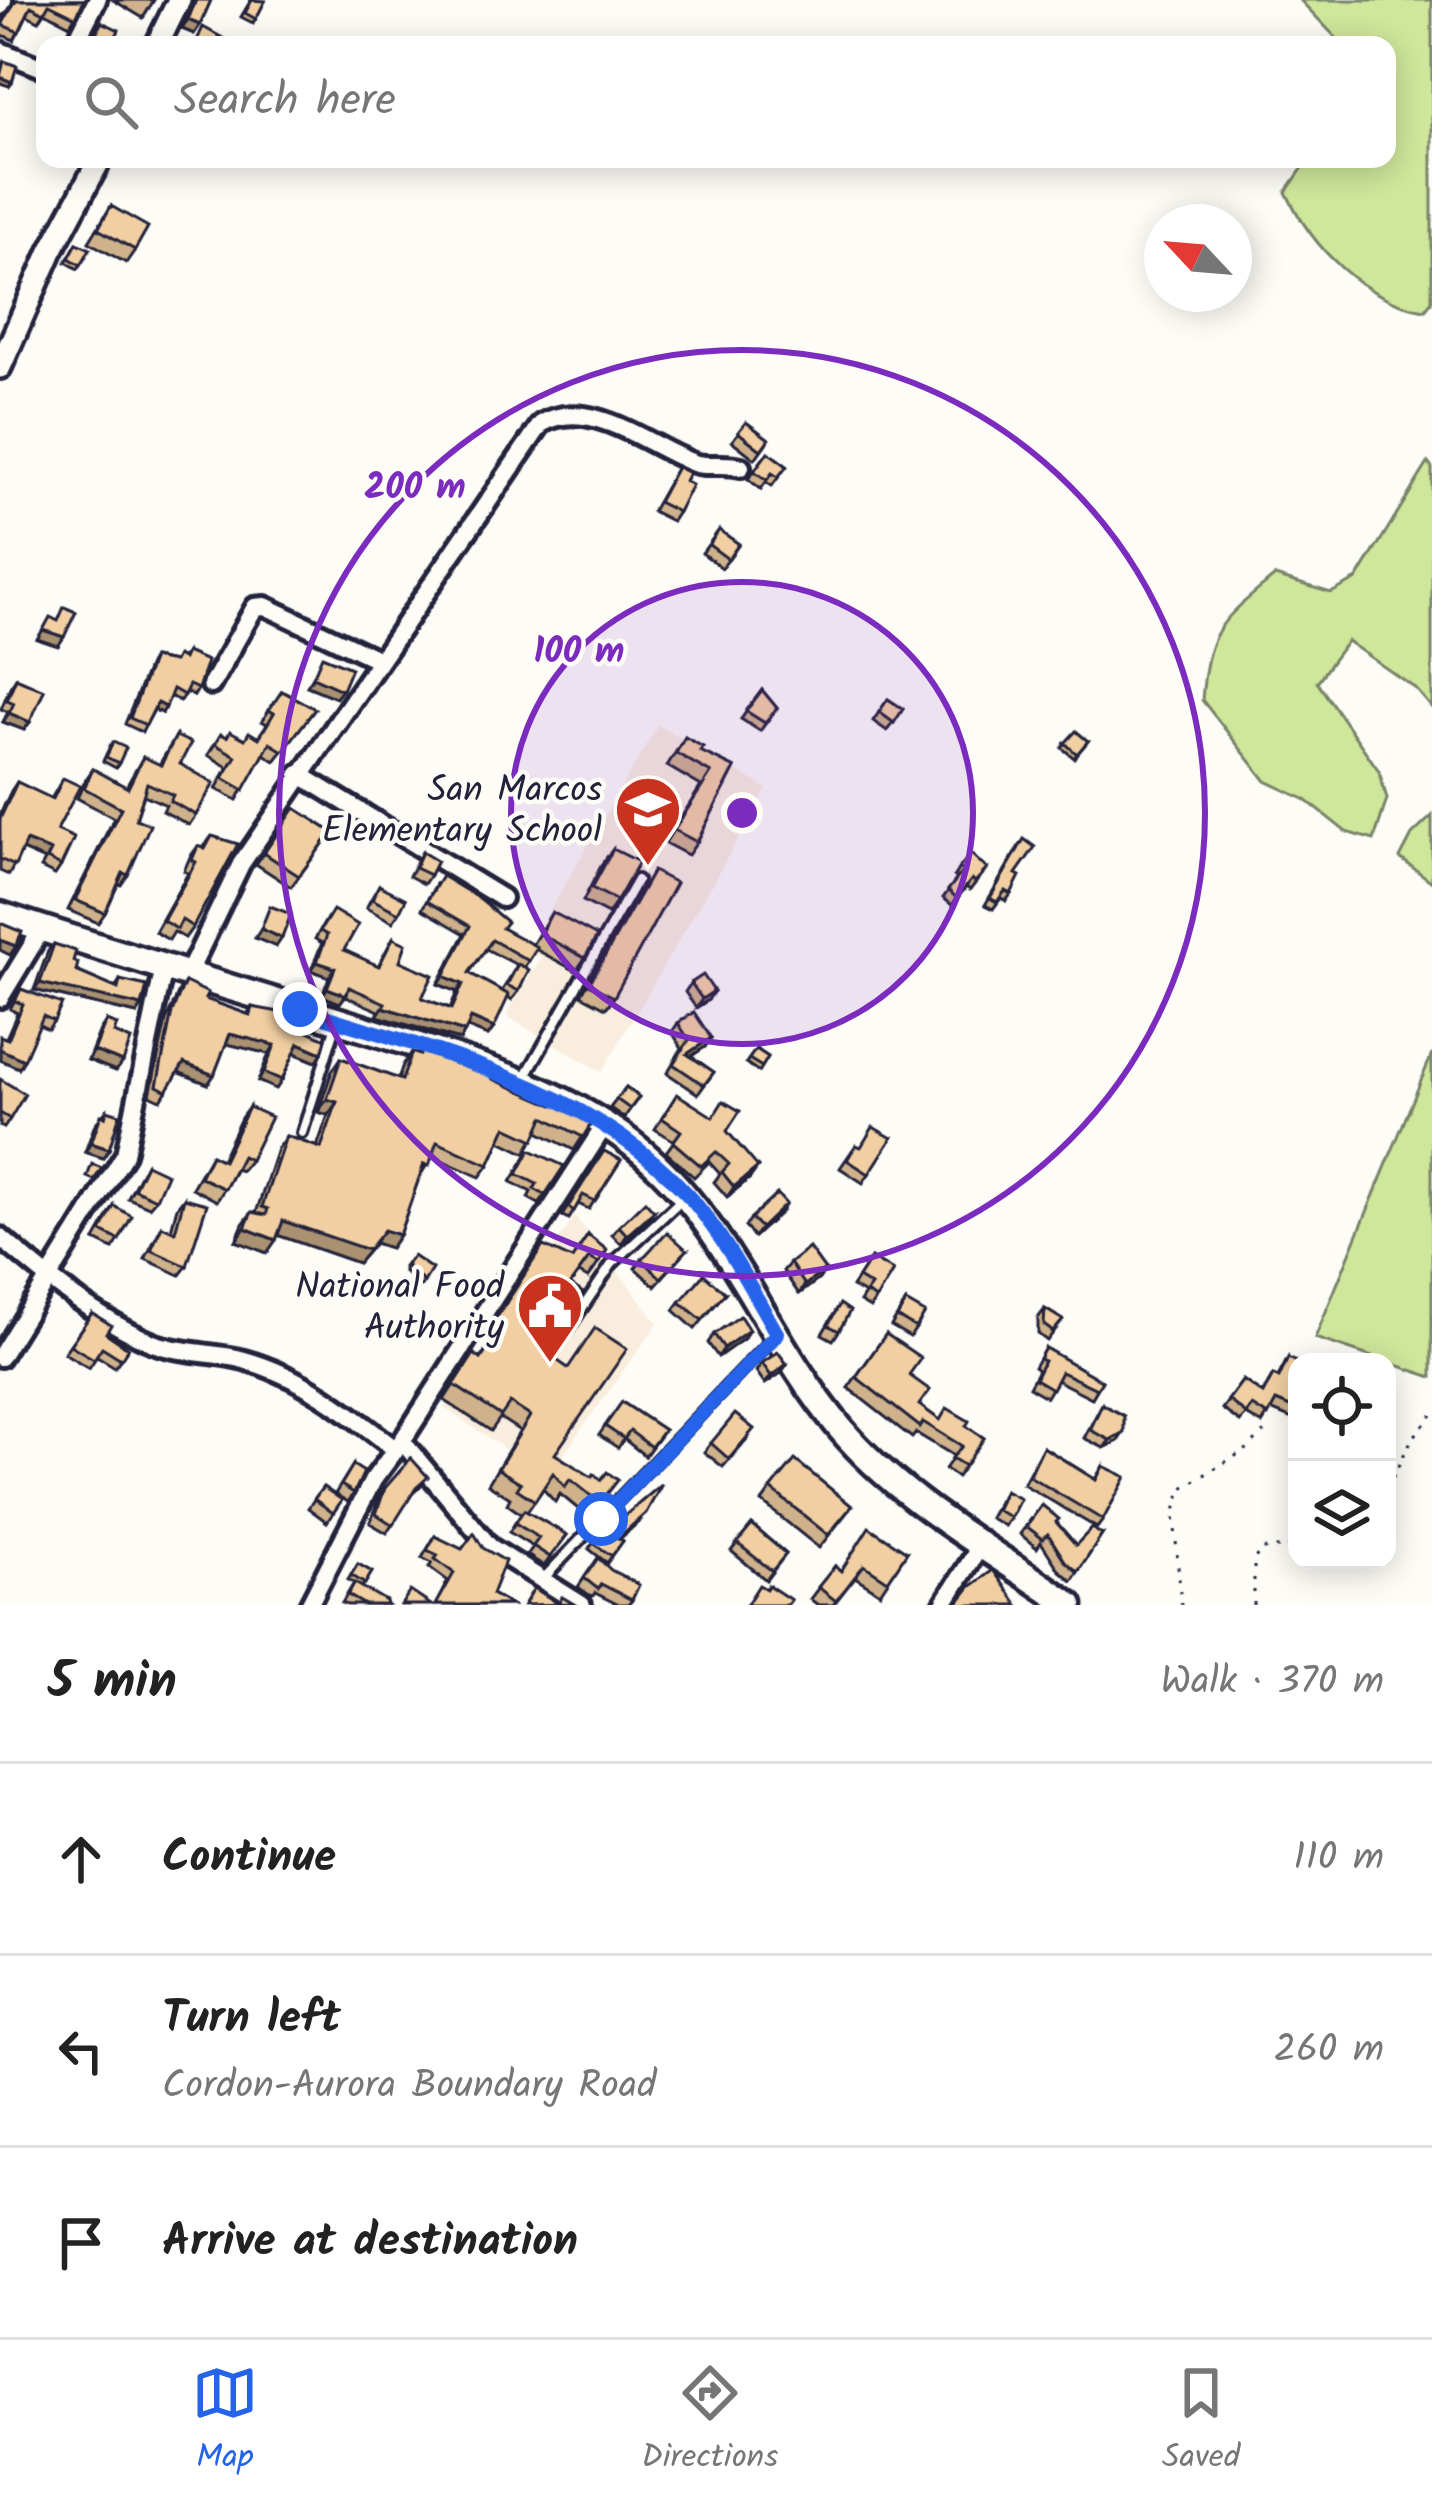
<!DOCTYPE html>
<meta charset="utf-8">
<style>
body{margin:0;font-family:Kalam,sans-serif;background:#f6f6f6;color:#222}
.controls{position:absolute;right:36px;bottom:36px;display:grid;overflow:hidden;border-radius:24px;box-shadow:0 6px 30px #0003}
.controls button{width:108px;height:108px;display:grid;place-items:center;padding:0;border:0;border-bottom:3px solid #e0e0e0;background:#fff;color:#222;font:60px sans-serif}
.compass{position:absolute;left:1144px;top:204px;width:108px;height:108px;border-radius:50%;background:#fff;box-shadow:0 6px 30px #0003;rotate:296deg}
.stop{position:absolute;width:36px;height:36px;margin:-27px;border:9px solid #2563eb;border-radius:50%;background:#fff}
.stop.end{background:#2563eb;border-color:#fff;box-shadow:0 3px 12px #0008}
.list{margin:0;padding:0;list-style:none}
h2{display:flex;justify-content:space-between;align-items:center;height:156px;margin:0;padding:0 48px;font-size:51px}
h2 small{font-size:39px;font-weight:400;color:#767676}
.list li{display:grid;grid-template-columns:78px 1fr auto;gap:36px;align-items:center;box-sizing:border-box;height:192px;padding:0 48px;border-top:3px solid #e0e0e0}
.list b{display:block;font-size:45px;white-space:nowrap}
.list p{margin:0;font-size:39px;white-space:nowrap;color:#767676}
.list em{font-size:39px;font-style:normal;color:#767676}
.icon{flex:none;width:66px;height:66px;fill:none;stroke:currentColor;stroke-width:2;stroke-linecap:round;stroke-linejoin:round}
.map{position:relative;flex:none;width:1432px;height:1605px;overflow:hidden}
.search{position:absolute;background:#fff;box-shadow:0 6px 30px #0003;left:36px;right:36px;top:36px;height:132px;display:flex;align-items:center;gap:30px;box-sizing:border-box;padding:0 42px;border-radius:24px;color:#767676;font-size:45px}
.sheet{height:732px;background:#fff}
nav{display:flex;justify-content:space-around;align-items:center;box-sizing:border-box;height:168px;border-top:3px solid #e0e0e0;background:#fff;font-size:33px;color:#767676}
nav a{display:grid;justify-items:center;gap:6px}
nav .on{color:#2563eb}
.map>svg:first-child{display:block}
</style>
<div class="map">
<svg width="1432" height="1605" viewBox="0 0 1432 1605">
<rect width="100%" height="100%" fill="#fdfcf7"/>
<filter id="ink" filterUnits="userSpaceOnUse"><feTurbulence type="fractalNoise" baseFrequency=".00833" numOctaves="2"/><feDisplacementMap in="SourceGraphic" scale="24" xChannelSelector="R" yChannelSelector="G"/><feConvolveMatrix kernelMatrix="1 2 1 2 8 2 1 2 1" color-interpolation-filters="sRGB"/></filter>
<g filter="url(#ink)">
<g fill="#f9eede">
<polygon points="658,725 767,789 602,1072 506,1016 541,957 528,948"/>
<polygon points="575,1216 658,1323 547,1477 444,1408"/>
</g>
<g fill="#cfe69b" stroke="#78846b" stroke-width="3">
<path d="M1300,0h132v301l-7,9c-63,-10 -113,-63 -139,-118l23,-33h78v-114h-44z"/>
<path d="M1428,463l4,5v240l-16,-19 -69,-48 -30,41 62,89 8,28 -13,41 -28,-8 -40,-32 -40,-19 -64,-81c6,-73 19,-79 73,-124l56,17 26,-14z"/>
<polygon points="1432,816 1432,882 1400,858 1412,835"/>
<polygon points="1432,1054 1432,1377 1315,1338"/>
</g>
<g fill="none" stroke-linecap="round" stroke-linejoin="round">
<defs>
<g id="service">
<polyline points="525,1077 637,880"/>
<polyline points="302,1133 337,1022"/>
<polyline points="546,1362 612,1264 682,1199"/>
<polyline points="542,1580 772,1339"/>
</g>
<g id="minor">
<polyline points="0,6 3,0"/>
<polyline points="74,45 97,0"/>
<polyline points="0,51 45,69"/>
<polyline points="211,685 255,607 265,606 379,660"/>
<polyline points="299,774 502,898"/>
<path d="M188,974l53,-110 300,-440c48,-29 107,22 153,39 12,5 30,-1 47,4"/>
<polyline points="0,998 42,929"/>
<path d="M0,1237c46,40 96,82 153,106 29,11 62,9 91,17 58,16 105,53 151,89"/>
<polyline points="0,1357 125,1154 164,967"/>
<polyline points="402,1441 490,1547 582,1605"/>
<polyline points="309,1605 373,1480 402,1441 605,1125"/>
<polyline points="943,1605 981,1545"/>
</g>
<g id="tertiary">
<polyline points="157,45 179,0"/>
<polyline points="0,367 51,251 100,159"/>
</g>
<path id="primary" d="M0,915c121,40 243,76 365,114 91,29 190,55 266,114 97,75 132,193 209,285 62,74 152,122 230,177"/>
</defs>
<use href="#service" stroke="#22223b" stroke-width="16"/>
<use href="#minor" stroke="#22223b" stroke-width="26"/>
<use href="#tertiary" stroke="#22223b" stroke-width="30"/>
<use href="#primary" stroke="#22223b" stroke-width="33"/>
<g stroke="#22223b" stroke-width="3" stroke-dasharray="3 9" stroke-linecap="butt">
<polyline points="1387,1488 1412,1439 1432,1415"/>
<polyline points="1181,1605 1174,1515 1181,1489 1247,1449 1271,1426"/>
<polyline points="1254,1605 1254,1559 1263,1549 1297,1546"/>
</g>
<use href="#service" stroke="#fdfcf7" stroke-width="8"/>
<use href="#minor" stroke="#fdfcf7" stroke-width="16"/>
<use href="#tertiary" stroke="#fdfcf7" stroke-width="21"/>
<use href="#primary" stroke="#fdfcf7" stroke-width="24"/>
</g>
<g fill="#cfb28b" stroke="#22223b" stroke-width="3" fill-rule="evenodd">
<polygon points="15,0 84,0 70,25 45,12 39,21 27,15 14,40 0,34 0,26"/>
<polygon points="113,0 154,0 143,18"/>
<polygon points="193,0 211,0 200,25 194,34 182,29"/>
<polygon points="251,0 265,1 253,23 241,17"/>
<polygon points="102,22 112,45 88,45 96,30"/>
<polygon points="111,206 135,250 126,263 89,242"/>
<polygon points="77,243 90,249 78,269 66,262"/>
<polygon points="746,422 769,439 755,459 732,441"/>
<polygon points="768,452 787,466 772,486 766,482 761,489 748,479"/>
<polygon points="677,467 685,481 678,512 672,521 652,511"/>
<polygon points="719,530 739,544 722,568 702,553"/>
<polygon points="186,652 198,689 194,696 186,692 180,701 170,696 162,713 154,710 142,732 125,724 149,665 153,658 174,662 182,658"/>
<polygon points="16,678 30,722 24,730 3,722 8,712 1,709 10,687"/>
<polygon points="762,690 777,708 760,731 741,719"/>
<polygon points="282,691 315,709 275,761 264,754 237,800 216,789 228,767 208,755 221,734 226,737 244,739 258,737 267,724 262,721"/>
<polygon points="888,699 903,709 887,731 873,721"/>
<polygon points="176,736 180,764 196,815 189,825 163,811 166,805 144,795 136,819 128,875 121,885 118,884 105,913 98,923 68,910 114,818 77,798 86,779 93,769 126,787 143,757 159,765"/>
<polygon points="685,737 700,751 735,768 697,842 688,855 665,843 701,786 667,766"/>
<polygon points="1088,741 1074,758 1062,748 1065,743"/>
<polygon points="110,746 119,763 116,768 103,761"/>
<polygon points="63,778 57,830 61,866 55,875 41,868 45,860 22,850 9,875 0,871 0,814 11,791 17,782 51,799"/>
<polygon points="295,808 332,832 291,887 256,864"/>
<polygon points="212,836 193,927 185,938 174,932 169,940 155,932 188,873 184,871 190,857 198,846 203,848"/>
<polygon points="1019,846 1016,874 1011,894 1006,901 1001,898 993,909 985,905"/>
<polygon points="613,849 617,901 608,914 583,901 603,862"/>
<polygon points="422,852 430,875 424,884 409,876"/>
<polygon points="959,868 987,869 970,890 966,887 952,905 943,898 957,879 954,876"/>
<polygon points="653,871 614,997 606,1008 581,995"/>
<path d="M436,884l66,44 30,17 20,-33 33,46 -9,13 -41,-22 -11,19 -5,23 -7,9 -4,-3 -20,39 -21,-9 -7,13 -83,-24 2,-5 -34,-15 -5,7 -18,-7 7,-19 -18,-7 11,-27 -7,-4 12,-21 17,32 34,16 15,-28 7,23 22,37 28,10 7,-16 -19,-8 27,-50 -43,-25zM486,949l31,16 -15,26 -33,-18z"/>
<polygon points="379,885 399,913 393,922 366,908"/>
<polygon points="54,944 73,961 76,971 115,988 120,980 142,1006 137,1014 34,990 48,951"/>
<polygon points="185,982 205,999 247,1014 252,1007 302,1028 322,1053 316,1062 294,1053 282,1080 276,1089 258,1081 269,1054 226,1043 214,1075 208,1084 178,1072 161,1100 150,1095 166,1021 179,991"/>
<polygon points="691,983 708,1000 696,1008 685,992"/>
<polygon points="21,989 54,1021 48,1029 39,1025 19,1068 6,1038 17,1013 10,1009"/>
<polygon points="106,1021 114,1033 123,1062 116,1071 88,1060 100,1030"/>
<polygon points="678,1023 711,1038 705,1047 691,1056 714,1072 698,1094 667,1073 682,1048 672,1032"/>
<polygon points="423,1049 553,1105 594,1119 574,1150 538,1132 525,1153 500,1141 489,1165 480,1177 432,1156 419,1178 399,1235 390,1248 375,1243 358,1263 278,1235 267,1253 236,1241 243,1224 252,1212 256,1213 277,1149 286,1136 317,1147 328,1115 318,1112 332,1071 341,1058 398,1079 403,1065 412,1052 418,1054"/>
<polygon points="756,1049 768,1057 759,1072 746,1063"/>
<polygon points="0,1079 10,1119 4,1128 0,1126"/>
<polygon points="626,1087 639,1097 624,1118 610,1108"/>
<polygon points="677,1094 727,1131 750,1178 727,1197 714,1182 720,1174 709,1162 694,1177 666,1152 674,1141 655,1129"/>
<polygon points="249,1107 250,1160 241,1171 236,1169 217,1201 192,1188 211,1155 221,1160 241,1118"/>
<polygon points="107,1110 109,1149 103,1158 85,1152 95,1124"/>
<polygon points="892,1138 863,1183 840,1168 856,1145 860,1147"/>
<polygon points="530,1150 564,1166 539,1204 528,1198 531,1192 511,1182"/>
<polygon points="604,1151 621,1160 589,1209 578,1204 569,1219 562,1216"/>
<polygon points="146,1164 156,1199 149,1207 128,1198"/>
<polygon points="184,1198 187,1266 180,1275 145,1259 162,1226 171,1230 177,1207"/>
<polygon points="114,1206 119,1240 113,1249 95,1240"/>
<polygon points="654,1211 648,1219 621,1244 612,1235 619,1226"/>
<polygon points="780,1213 754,1237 745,1227 751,1218"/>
<polygon points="588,1235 599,1263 588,1278 579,1273 570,1284 545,1352 555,1454 607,1495 589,1518 560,1494 555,1502 543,1489 527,1512 567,1535 544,1566 527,1555 533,1547 509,1532 521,1514 507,1504 510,1498 488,1484 520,1431 500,1418 491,1431 444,1400 474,1354 480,1359 489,1345 482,1340 533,1261 572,1259"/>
<polygon points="687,1250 655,1286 635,1268 642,1259"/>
<polygon points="413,1256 424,1282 421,1286 404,1272 404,1267"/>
<polygon points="871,1258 893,1271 870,1308 860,1302 865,1294 852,1287"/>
<polygon points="790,1263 825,1270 819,1279 799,1294 783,1271"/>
<polygon points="725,1293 695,1329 674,1310 680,1302"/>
<polygon points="906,1302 916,1328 910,1337 891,1326"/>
<polygon points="840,1304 839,1331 833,1340 822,1334"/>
<polygon points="1045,1309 1063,1320 1047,1341 1038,1334 1038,1318"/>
<polygon points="92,1313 106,1333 128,1348 115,1367 97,1356 89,1368 64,1353"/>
<polygon points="714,1334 743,1339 718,1357 708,1343"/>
<polygon points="886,1334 910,1375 919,1405 939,1420 966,1426 984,1438 957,1477 945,1469 954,1456 916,1433 912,1438 848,1388"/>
<polygon points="1045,1348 1102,1381 1092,1398 1056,1380 1046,1397 1029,1387 1038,1370 1034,1367"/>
<polygon points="1288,1358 1294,1385 1297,1387 1297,1421 1271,1410 1262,1424 1246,1415 1240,1422 1222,1409 1243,1380 1262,1394 1273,1375 1278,1377"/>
<polygon points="762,1363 787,1364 781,1373 765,1384 756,1371"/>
<polygon points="622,1402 664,1430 645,1456 624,1439 618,1448 599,1435"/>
<polygon points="1102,1404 1118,1441 1104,1448 1084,1438"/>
<polygon points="748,1438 723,1467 704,1452 711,1443"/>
<polygon points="1043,1447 1095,1479 1103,1466 1103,1520 1097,1528 1023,1484"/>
<polygon points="353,1465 354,1493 348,1502 335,1494"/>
<polygon points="422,1485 411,1495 387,1533 370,1523 379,1497 385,1488"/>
<polygon points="323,1487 342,1500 327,1522 308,1508"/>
<polygon points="771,1489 852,1506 819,1548 762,1502"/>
<polygon points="1005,1491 1011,1517 1005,1526 990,1518"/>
<polygon points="1042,1505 1076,1545 1102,1535 1072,1581 1059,1570 1041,1542 1037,1548 1020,1534"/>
<polygon points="642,1519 620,1539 623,1541 607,1563 589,1549 604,1528 608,1530"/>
<polygon points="752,1525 786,1554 766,1580 731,1551"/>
<polygon points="435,1536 492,1594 511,1605 435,1605 448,1581 429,1567 432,1563 422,1558"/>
<polygon points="907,1552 880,1593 855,1577 833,1605 818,1605 810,1599 835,1566 840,1570"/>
<polygon points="598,1558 632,1600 628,1605 619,1605 595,1593 592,1597 578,1587"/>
<polygon points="358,1564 372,1572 362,1587 387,1605 347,1605 342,1603 354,1583 348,1580"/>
</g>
<g fill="#a99171" stroke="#22223b" stroke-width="3">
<polygon points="188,20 200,25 194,34 182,29"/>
<polygon points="0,77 12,82 9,86 0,83"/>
<polygon points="43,630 64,637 58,646 37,639"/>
<polygon points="313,677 342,690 336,698 307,686"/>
<polygon points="157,703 166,707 162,713 152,709"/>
<polygon points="9,713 30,722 24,730 3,722"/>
<polygon points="26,841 51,851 45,860 20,849"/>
<polygon points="261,929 282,938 276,947 255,938"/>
<polygon points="0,940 16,946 10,955 0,950"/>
<polygon points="317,962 335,968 329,977 311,970"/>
<polygon points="444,976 463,984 457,992 438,984"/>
<polygon points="40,983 142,1006 137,1014 34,990"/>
<polygon points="327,988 346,995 340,1003 322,996"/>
<polygon points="714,991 708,1000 696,1008 702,999"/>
<polygon points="383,1007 465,1032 460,1040 377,1016"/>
<polygon points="471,1018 494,1028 488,1036 465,1027"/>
<polygon points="230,1034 275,1045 269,1054 223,1043"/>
<polygon points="711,1038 705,1047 681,1063 687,1054"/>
<polygon points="299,1043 322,1053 316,1062 292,1052"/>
<polygon points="0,1049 24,1060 19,1068 0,1060"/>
<polygon points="94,1051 123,1062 116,1071 88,1060"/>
<polygon points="184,1063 214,1075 208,1084 178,1072"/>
<polygon points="264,1072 282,1080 276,1089 258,1081"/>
<polygon points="327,1099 337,1102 328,1115 318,1112"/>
<polygon points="91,1143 109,1149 103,1158 85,1152"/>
<polygon points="758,1167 750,1178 727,1197 734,1187"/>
<polygon points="786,1204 780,1213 754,1237 761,1228"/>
<polygon points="654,1211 648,1219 621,1244 627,1235"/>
<polygon points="283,1221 384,1230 399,1235 390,1248 375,1243 358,1263 274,1234"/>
<polygon points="245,1228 276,1240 267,1253 236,1241"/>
<polygon points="825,1270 819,1279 799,1294 805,1285"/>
<polygon points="749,1330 743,1339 718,1357 724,1348"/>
<polygon points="787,1364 781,1373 765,1384 771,1376"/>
<polygon points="1124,1432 1118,1441 1104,1448 1110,1440"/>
</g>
<g fill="#f1cfa2" stroke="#22223b" stroke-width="3">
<polygon points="16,0 84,0 76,17 49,4 44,13 31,6 19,32 2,25"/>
<polygon points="196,0 211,0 200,25 188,20"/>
<polygon points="252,0 265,1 256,19 245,13"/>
<polygon points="102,22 119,30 112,45 94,38"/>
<polygon points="203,27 230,42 228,45 195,45"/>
<polygon points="4,61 17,66 12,82 0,77"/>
<polygon points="111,206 148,227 135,250 98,229"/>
<polygon points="77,243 90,249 81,265 69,258"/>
<polygon points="746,422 769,439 761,450 738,432"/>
<polygon points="768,452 787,466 778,477 772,473 767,480 754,471"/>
<polygon points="677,467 689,473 685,481 692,485 678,512 658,502"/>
<polygon points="719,530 739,544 728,559 709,545"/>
<polygon points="64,607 76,612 64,637 43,630 50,617 58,621"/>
<polygon points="186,652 207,661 198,689 189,685 184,695 173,689 166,707 157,703 146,725 130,718 153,658 174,662 177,656 183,659"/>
<polygon points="322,656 351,668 342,690 313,677"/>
<polygon points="16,678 44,690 30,722 9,713 14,703 7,700"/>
<polygon points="762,690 777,708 765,723 746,711"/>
<polygon points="282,691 315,709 283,751 270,743 244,790 223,778 236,756 215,744 221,734 227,737 230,731 245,739 249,732 259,738 274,713 269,710"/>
<polygon points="888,699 903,709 894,723 879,712"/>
<polygon points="1076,731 1088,741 1077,754 1065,743"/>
<polygon points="176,736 191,743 180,764 214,783 196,815 170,801 173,795 147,783 136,819 150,825 128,875 123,873 105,913 75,900 121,808 84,788 93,769 128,788 143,757 161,765"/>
<polygon points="685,737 703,747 700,751 735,768 697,842 674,830 711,773 676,753"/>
<polygon points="113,742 126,748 119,763 106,757"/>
<polygon points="63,778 80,786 57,830 74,838 61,866 47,859 51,851 26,841 15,866 0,859 0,819 17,782 53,799"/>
<polygon points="295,808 332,832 299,876 264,853"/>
<polygon points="212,836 238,844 193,927 182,920 177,929 163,921 196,862 192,860 198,846 205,849"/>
<polygon points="1024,839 1035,847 1016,874 1020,876 1011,894 1005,891 997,902 990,898"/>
<polygon points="613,849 639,862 617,901 592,888"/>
<polygon points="422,852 437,861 430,875 415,868"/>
<polygon points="971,854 987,869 975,882 972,879 957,898 948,890 963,871 959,868"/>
<polygon points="653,871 676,883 614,997 589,984"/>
<polygon points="442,876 477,897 507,922 502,928 537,947 529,961 492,940 469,973 509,995 494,1028 471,1018 465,1032 383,1007 385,1003 349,987 346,995 327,988 335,968 317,962 327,935 320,931 333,910 358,925 344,950 379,966 393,938 406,944 400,961 433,975 422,998 452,1009 463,984 444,976 470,926 427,901"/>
<polygon points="379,885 406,899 399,913 372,899"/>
<polygon points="270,906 291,914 282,938 261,929"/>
<polygon points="552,912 597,936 585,958 540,934"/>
<polygon points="0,923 22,932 16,946 0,940"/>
<polygon points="54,944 76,951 73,961 78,963 76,971 118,989 120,980 147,986 142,1006 40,983"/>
<polygon points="518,964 529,970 519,991 507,985"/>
<polygon points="703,975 714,991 702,999 691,983"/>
<polygon points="185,982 208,993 205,999 250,1015 252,1007 306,1017 302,1028 326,1039 322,1053 299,1043 282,1080 264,1072 275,1045 230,1034 214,1075 184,1063 167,1091 157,1086 172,1012"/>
<polygon points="21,989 62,1004 54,1021 43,1016 24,1060 0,1049 0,1036 8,1039 23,1004 15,1001"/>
<polygon points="694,1012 711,1038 687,1054 714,1072 704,1085 673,1064 689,1040 678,1023"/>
<polygon points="106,1021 117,1025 114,1033 131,1040 123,1062 94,1051"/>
<polygon points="423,1049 466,1067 467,1063 496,1073 493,1079 553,1105 557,1099 594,1119 583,1137 544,1117 534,1140 506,1127 489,1165 437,1142 429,1166 424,1164 399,1235 384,1230 368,1250 283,1221 276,1240 245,1228 252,1212 266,1215 268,1209 262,1207 286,1136 321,1148 337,1102 327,1099 341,1058 402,1080 412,1052 420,1055"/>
<polygon points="756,1049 768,1057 762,1067 749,1059"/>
<polygon points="0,1079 25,1094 10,1119 0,1113"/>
<polygon points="626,1087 639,1097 630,1109 616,1099"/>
<polygon points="677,1094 713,1117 723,1101 740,1111 727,1131 758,1167 734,1187 722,1172 729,1164 716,1152 701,1166 673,1142 681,1131 662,1118"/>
<polygon points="249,1107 271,1117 250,1160 242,1156 225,1189 200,1177 211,1155 223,1161"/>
<polygon points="107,1110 120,1114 109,1149 91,1143 101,1115 105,1117"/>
<polygon points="873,1127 892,1138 869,1174 847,1160 856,1145 861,1147"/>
<polygon points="530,1150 564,1166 545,1195 534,1189 537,1184 517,1174"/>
<polygon points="604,1151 621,1160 595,1201 583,1195 574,1211 568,1207"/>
<polygon points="92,1164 102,1168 94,1180 87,1177"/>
<polygon points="146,1164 167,1174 156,1199 134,1189"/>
<polygon points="777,1194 786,1204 761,1228 751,1218"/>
<polygon points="184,1198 207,1204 187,1266 151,1250 162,1226 175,1232"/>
<polygon points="645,1201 654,1211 627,1235 619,1226"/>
<polygon points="114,1206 132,1216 119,1240 101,1231"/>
<polygon points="667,1232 687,1250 661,1278 642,1259"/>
<polygon points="588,1235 607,1250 599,1263 589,1258 570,1284 583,1293 545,1352 568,1368 595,1328 627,1349 555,1454 592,1477 594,1474 601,1480 607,1472 618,1480 600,1503 570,1479 565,1487 553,1473 535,1501 517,1489 521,1483 498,1469 530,1416 510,1403 501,1416 454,1385 474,1354 481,1359 500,1330 492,1325 543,1246 572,1259"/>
<polygon points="809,1248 825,1270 805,1285 790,1263"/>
<polygon points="413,1256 432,1269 424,1282 407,1268 407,1263"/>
<polygon points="871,1258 893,1271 876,1299 866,1293 871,1286 858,1278"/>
<polygon points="704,1274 725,1293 702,1320 680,1302"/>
<polygon points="906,1302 925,1313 916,1328 897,1317"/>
<polygon points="840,1304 850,1311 839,1331 828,1325"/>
<polygon points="1045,1309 1063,1320 1053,1332 1044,1325"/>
<polygon points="92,1313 111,1325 106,1333 128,1348 121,1359 102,1347 94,1359 70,1345"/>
<polygon points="740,1316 749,1330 724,1348 714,1334"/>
<polygon points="886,1334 921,1358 909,1375 930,1390 919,1405 940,1420 947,1408 969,1421 966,1426 984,1438 965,1466 952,1458 962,1446 923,1422 920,1427 856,1377"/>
<polygon points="1045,1348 1102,1381 1097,1389 1061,1372 1052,1389 1035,1379 1044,1361 1039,1359"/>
<polygon points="778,1352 787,1364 771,1376 762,1363"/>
<polygon points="1288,1358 1297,1362 1297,1378 1294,1385 1297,1387 1297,1410 1276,1401 1268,1416 1252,1406 1246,1414 1228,1400 1243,1380 1263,1394 1273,1375 1279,1378"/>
<polygon points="622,1402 664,1430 651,1447 630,1431 624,1439 605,1426"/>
<polygon points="1102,1404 1124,1416 1124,1432 1110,1440 1090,1430"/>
<polygon points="735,1414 754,1429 729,1459 711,1443"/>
<polygon points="1043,1447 1096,1480 1103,1466 1126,1477 1103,1520 1029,1476"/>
<polygon points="411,1458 428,1477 416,1488 393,1525 376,1514 385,1488"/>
<polygon points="795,1460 852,1506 828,1535 771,1489"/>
<polygon points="353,1465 364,1472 354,1493 341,1485"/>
<polygon points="662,1484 646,1513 618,1538 623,1541 612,1556 593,1543 604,1528 608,1530"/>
<polygon points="323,1487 342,1500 333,1513 314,1499"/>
<polygon points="1005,1491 1020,1499 1011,1517 996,1510"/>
<polygon points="1042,1505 1059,1519 1056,1522 1076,1545 1092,1528 1102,1535 1078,1572 1065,1561 1048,1534 1043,1539 1026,1526"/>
<polygon points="524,1510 567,1535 550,1557 533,1546 539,1538 515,1523"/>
<polygon points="752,1525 786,1554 772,1571 737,1543"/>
<polygon points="869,1527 907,1552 888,1581 864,1565 836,1601 818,1587 835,1566 841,1571"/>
<polygon points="474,1533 483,1548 505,1561 492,1594 511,1605 436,1605 454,1573 435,1559 438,1555 427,1550 435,1536 462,1549"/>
<polygon points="598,1558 611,1570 639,1585 632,1600 601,1584 598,1589 584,1578"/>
<polygon points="358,1564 372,1572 365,1584 351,1575"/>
<polygon points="993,1570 1018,1605 956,1605 970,1587"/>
<polygon points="355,1583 386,1601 387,1605 365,1605 348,1595"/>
<polygon points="759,1585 766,1589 768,1585 791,1600 787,1605 749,1605 747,1604"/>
<polygon points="534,1588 559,1604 562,1597 574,1604 524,1605"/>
<polygon points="410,1591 431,1605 401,1605"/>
</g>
</g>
<g fill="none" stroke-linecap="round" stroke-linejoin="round" filter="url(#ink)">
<path stroke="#2563eb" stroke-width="15" d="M300,1009c136,43 287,76 387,185 36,40 63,93 90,140l-176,185"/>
</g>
<circle cx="742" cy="813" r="231" fill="#7b2cbf" fill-opacity=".12"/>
<g fill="none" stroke="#7b2cbf" stroke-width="6">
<circle cx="742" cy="813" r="231"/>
<circle cx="742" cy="813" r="463"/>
</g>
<defs>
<symbol id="school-pin" viewBox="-11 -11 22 30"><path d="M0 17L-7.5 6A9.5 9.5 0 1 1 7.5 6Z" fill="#c8321e" stroke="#fdfcf7"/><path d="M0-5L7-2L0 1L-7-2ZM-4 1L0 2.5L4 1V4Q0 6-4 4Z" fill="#fff"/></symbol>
<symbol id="civic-pin" viewBox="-11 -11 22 30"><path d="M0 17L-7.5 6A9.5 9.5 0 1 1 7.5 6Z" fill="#c8321e" stroke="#fdfcf7"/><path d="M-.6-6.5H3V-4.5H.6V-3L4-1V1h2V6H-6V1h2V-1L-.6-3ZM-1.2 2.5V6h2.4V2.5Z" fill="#fff"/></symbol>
</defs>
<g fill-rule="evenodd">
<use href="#school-pin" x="610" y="771" width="76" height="104"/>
<use href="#civic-pin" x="512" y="1268" width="76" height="104"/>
</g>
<g text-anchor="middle" stroke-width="9" stroke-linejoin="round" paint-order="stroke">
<g font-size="36" fill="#22223b" stroke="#fdfcf7" text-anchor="end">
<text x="602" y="801">San Marcos<tspan x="602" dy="41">Elementary School</tspan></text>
<text x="504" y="1298">National Food<tspan x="504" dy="41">Authority</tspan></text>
</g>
</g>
<circle cx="742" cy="813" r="18" fill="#7b2cbf" stroke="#fdfcf7" stroke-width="6"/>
<g font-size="36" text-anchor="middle" font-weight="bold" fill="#7b2cbf" stroke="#fdfcf7" stroke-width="9" stroke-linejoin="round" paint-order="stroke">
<text x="415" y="498">200 m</text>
<text x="579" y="662">100 m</text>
</g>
</svg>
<div class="controls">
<button><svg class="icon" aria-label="locate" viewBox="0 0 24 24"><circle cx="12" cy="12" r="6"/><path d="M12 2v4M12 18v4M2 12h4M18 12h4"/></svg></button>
<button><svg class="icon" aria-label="layers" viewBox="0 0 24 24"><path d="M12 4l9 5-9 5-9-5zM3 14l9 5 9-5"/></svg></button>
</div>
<svg class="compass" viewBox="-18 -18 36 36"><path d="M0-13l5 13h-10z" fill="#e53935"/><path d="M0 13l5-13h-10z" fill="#767676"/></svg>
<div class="stop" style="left:601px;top:1519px"></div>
<div class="stop end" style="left:300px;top:1009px"></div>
<div class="search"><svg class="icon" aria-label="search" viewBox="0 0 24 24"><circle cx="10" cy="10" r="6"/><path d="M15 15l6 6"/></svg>Search here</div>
</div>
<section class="sheet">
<h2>5 min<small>Walk · 370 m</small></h2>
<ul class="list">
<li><svg class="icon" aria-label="ahead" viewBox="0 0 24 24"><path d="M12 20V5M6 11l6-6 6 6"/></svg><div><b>Continue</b></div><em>110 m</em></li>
<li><svg class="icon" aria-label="left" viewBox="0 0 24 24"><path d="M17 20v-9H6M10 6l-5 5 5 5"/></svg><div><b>Turn left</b><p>Cordon-Aurora Boundary Road</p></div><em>260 m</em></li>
<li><svg class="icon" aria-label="arrive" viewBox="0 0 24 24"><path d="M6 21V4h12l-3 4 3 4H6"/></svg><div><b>Arrive at destination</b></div></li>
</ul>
</section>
<nav>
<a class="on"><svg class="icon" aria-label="map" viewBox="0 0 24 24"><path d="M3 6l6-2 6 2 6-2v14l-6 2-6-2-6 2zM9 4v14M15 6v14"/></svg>Map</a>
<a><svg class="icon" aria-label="directions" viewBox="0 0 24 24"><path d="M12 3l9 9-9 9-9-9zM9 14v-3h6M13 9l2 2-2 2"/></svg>Directions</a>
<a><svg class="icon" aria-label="saved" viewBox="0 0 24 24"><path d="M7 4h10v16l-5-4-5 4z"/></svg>Saved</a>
</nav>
